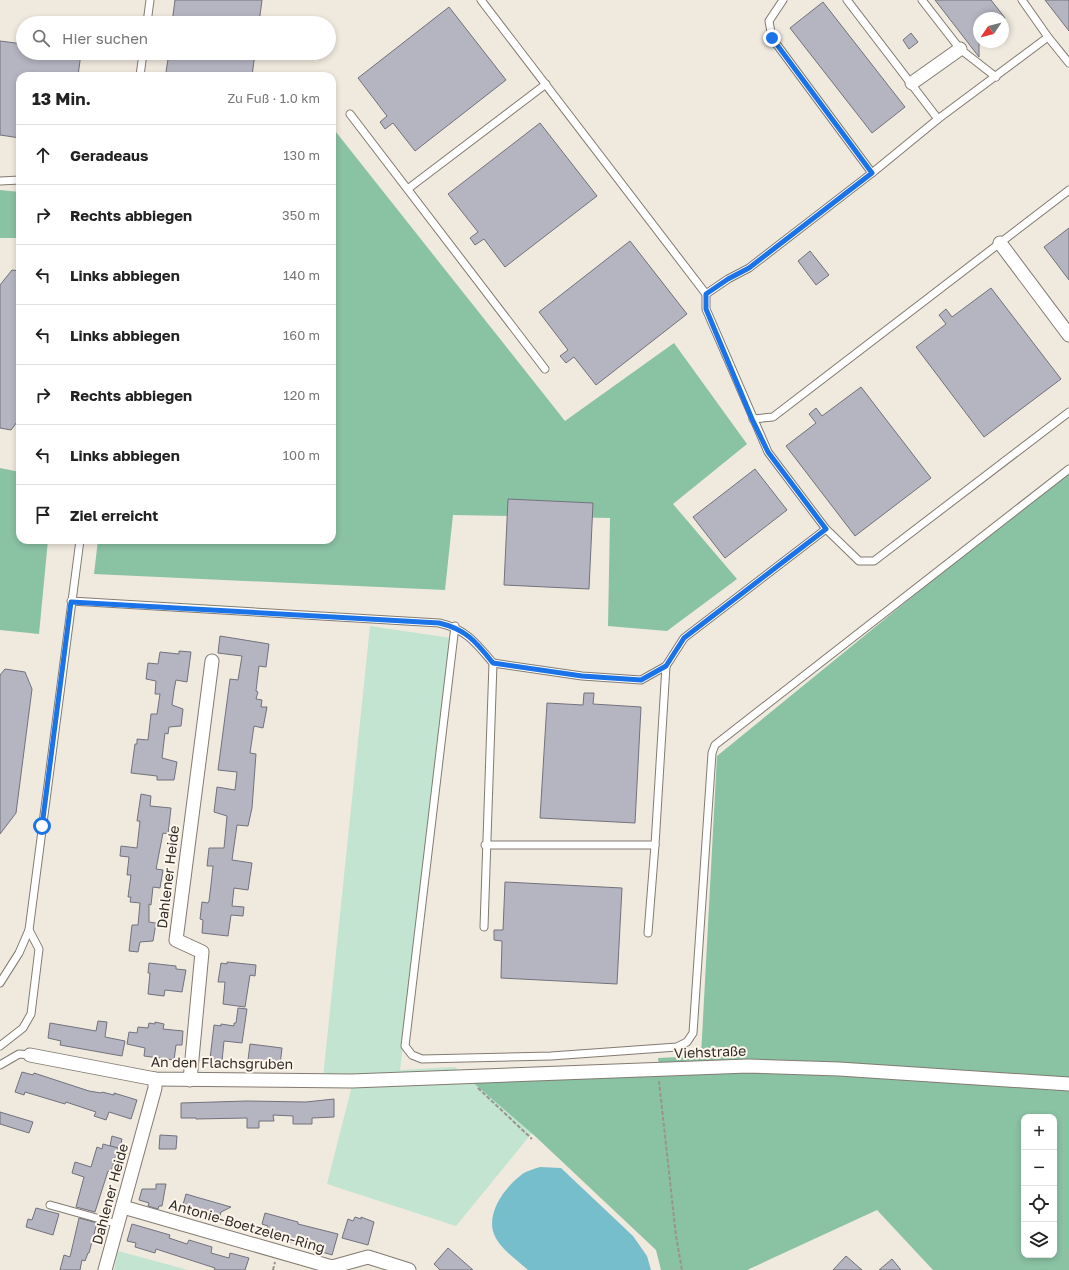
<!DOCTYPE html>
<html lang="de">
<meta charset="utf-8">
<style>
body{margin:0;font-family:"Golos Text",sans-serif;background:#f6f6f6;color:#222}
.controls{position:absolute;right:12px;bottom:12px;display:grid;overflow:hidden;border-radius:8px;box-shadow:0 2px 6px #0003}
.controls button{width:36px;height:36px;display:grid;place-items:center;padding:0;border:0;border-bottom:1px solid #e0e0e0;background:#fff;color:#222;font:20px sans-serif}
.compass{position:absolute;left:973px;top:12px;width:36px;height:36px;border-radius:50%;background:#fff;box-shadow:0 2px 6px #0003;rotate:235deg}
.stop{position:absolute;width:12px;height:12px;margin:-9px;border:3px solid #1a73e8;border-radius:50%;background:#fff}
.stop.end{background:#1a73e8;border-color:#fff;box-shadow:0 1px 4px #0008}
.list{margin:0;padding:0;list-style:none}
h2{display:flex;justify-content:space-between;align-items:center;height:52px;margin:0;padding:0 16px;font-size:17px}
h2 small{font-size:13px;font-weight:400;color:#767676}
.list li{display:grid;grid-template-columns:26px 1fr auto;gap:12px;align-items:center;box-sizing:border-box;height:60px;padding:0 16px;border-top:1px solid #e0e0e0}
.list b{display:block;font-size:15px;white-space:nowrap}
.list em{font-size:13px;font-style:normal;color:#767676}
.icon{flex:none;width:22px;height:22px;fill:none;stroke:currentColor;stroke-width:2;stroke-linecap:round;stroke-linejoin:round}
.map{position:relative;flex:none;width:1069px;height:1270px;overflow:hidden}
.search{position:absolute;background:#fff;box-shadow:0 2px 6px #0003;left:16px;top:16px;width:320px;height:44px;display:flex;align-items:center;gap:10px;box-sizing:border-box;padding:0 14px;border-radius:22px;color:#767676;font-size:15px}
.panel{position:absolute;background:#fff;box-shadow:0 2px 6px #0003;left:16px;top:72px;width:320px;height:472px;border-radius:12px}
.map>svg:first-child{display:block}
</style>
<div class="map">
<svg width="1069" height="1270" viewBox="0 0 1069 1270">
<rect width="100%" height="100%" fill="#f0e9de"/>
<g fill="#c2e4d0">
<polygon points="370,626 451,638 400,1070 455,1067 532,1133 456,1226 327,1184 354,1078 323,1078"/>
<polygon points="118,1251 188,1270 114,1270"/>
</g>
<g fill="#8ac2a4" fill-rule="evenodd">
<polygon points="332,127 565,421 674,343 747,444 673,504 737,579 667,631 608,626 610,518 453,515 445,590 94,574 98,540 332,540"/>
<polygon points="0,190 20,192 20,238 0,238"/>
<polygon points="0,468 20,472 20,540 48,540 39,634 0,630"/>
<path d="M1069,469v801h-136l-56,-60 -130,60h-86l-5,-20 -120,-113 -66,-57 190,-8 -2,-14 43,-2 16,-300zM1024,1117h30v138h-30z"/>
</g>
<path fill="#77becc" d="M540,1167l21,1 72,68 14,20 4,14h-123c-11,-10 -28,-21 -34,-36 -8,-20 10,-46 26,-58 5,-5 14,-7 20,-9z"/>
<g fill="#b4b5c1" stroke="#72727d">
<polygon points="175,0 262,0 259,23 172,23"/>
<polygon points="935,0 991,0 1005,18 979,18 979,57"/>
<polygon points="1045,0 1069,0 1069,31"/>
<polygon points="823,2 905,107 872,133 790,28"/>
<polygon points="449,7 506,80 415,151 393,123 385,129 380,122 387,116 358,78"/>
<polygon points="911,33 918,42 909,49 903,40"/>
<polygon points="0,41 23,44 23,53 81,53 78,76 20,76 20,138 0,135"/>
<polygon points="169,53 255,53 252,76 168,76 166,72"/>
<polygon points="540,123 597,196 505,267 484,239 475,245 470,238 478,232 448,194"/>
<polygon points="1069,228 1069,280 1044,247"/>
<polygon points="630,241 687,314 596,385 574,357 566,363 560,356 568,350 539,312"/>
<polygon points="810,251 829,275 816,285 798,261"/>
<polygon points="12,270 20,271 20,418 11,430 0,428 0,285"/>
<polygon points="991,288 1061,379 984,437 916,347 946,324 939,315 946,309 952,317"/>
<polygon points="861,387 931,478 855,536 786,446 816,423 809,414 816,408 822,416"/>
<polygon points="755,469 787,510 725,558 693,517"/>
<polygon points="508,499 593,503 589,589 504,585"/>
<polygon points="220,636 269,644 266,667 259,666 256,691 258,692 256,699 262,700 261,707 267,707 263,728 254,726 250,753 256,754 252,808 248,826 237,825 232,860 252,863 248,890 234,888 232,906 244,907 243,916 231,915 228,936 202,933 203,920 200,919 202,902 208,903 209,901 211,885 213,866 207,866 209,848 224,848 227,816 214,812 217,787 235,790 237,772 218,770 230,679 238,680 242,656 218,653"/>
<polygon points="179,651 191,652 187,682 176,680 174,690 172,705 183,709 181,726 169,727 168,734 165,733 162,758 177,762 174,780 157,780 157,776 131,773 135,744 137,744 137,739 148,740 151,714 157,714 160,694 155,694 156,681 146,679 148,663 158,664 160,652 179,654"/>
<polygon points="5,669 25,672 32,689 16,813 0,834 0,675"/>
<polygon points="584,693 594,693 593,704 641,707 635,823 540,818 547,703 583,705"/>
<polygon points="141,794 151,796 150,806 171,808 168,834 163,833 156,869 163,870 160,888 153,887 151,905 149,904 149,922 156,923 153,941 140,942 138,952 129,951 132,925 138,925 140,903 130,902 131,897 128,897 131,875 127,875 129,857 120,856 121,846 137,848 140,821 137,821"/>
<polygon points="505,882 622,888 617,984 501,978 502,941 494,940 494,930 503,930"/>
<polygon points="227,962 256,965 255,976 250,975 245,1007 223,1004 225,982 218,982 221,963 227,964"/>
<polygon points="149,963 176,966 176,969 186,970 182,992 165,990 164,996 148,994 150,973 148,973"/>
<polygon points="238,1008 247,1009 242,1043 224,1041 222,1061 210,1059 214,1025 221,1026 221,1024 234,1026 234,1023 236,1023"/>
<polygon points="98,1021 107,1022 105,1037 125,1041 122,1056 60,1045 61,1041 48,1038 50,1023 96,1031"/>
<polygon points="155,1022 164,1024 163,1029 183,1031 182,1045 176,1045 174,1060 144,1056 145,1048 127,1044 129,1032 137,1033 138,1027 148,1028 149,1023 155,1024"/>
<polygon points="250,1044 282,1048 280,1065 248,1060"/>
<polygon points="22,1072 33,1075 34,1073 89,1091 101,1093 102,1092 114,1095 114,1093 137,1100 131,1119 109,1112 106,1120 94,1116 96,1112 66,1102 65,1104 25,1092 24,1095 15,1092"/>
<polygon points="334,1099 334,1117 312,1118 312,1124 293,1124 293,1116 273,1115 274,1121 259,1121 259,1128 247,1128 247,1118 196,1119 196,1118 181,1118 181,1103 247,1101 306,1102"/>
<polygon points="0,1112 33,1122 29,1133 0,1124"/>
<polygon points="160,1135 177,1136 176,1149 159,1149"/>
<polygon points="112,1136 122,1139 120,1149 110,1146"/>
<polygon points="103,1144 118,1148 111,1172 108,1171 95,1212 76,1207 84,1177 72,1173 75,1162 91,1167 97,1147 102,1149"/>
<polygon points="156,1184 166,1184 162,1206 159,1206 158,1209 148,1206 149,1203 139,1200 142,1189 156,1189"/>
<polygon points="186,1194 196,1197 231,1207 221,1212 218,1223 190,1215 191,1211 182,1208"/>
<polygon points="36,1208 59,1214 53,1235 26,1227 28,1219 32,1220"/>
<polygon points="265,1213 298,1222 298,1224 338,1234 332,1255 265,1234 268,1226 262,1224"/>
<polygon points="355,1217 361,1219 361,1217 374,1222 368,1245 342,1238 348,1219 353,1221"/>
<polygon points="79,1218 97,1223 89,1253 88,1253 85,1261 82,1260 80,1270 60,1270 64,1255 70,1257"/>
<polygon points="132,1224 170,1235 169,1238 187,1244 189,1240 212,1247 211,1253 229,1258 230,1253 249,1258 245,1270 214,1270 215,1268 156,1249 155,1253 135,1247 136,1243 127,1241"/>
<polygon points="448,1248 473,1270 440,1270 434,1264"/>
<polygon points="846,1256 862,1270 833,1270"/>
<polygon points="892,1259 901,1270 879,1270"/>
</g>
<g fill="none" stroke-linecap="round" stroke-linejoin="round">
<defs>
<g id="service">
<polyline points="481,0 706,294 706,309 768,452 826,529 859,561 874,561 1069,412"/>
<polyline points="783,0 769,21 772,38 872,173"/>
<polyline points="847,0 938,119"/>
<polyline points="922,0 960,49 996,77"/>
<polyline points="1022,0 1048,37"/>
<polyline points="147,23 150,0"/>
<polyline points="140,76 143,53"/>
<polyline points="350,114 545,369"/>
<polyline points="0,181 20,180"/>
<polyline points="409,188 546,84"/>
<polyline points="706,294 728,279 749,268 872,173 938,119 1048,37 1069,63"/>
<polyline points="753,419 773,417 1069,190"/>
<path d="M71,601l368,22c27,6 37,20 54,40l-9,264"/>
<polyline points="455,626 405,1046 412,1055 422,1059 551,1056 677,1047 687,1042 693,1033 712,753 715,745 1069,469"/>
<polyline points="493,663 582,676 641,680 666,666 684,638 826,529"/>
<polyline points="485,845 655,845"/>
<polyline points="648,933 655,845 666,666"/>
<polyline points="0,983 19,953 29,930 80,540"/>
<polyline points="0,1046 23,1028 31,1014 39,949 29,930"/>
<polyline points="0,1065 19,1054 30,1055"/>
<polyline points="50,1205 118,1224"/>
</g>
<g id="minor">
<polyline points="912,83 960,49"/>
<polyline points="1000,243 1069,335"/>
<polyline points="30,1055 155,1079 352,1081 748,1066 839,1069 1069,1084"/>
<polyline points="190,1080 202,952 176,940 212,661"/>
<polyline points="123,1207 332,1267 368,1257 409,1270"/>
<polyline points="105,1270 155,1088 155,1079"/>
</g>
</defs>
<use href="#service" stroke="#827b71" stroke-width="9"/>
<use href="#minor" stroke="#827b71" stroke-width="15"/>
<g stroke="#9a948d" stroke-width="2" stroke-dasharray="4 2" stroke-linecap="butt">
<polyline points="659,1081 676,1236 682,1270"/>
<polyline points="478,1088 532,1139"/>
<polyline points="273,1270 275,1262"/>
</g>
<use href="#service" stroke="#fff" stroke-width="7"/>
<use href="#minor" stroke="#fff" stroke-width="13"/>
</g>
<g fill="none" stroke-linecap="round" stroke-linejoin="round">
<path stroke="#1a73e8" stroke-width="5" d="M42,826l29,-224 368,21c27,6 37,19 54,40l89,13 59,4 25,-14 18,-28 142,-109 -58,-77 -16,-33 -46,-110v-15l22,-15 21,-11 123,-95 -100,-135"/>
</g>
<g text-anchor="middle" stroke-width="4" stroke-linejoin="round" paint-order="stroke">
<g font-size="14" fill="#312e2a" stroke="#fef6ec">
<text transform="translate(168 877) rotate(-83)" y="5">Dahlener Heide</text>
<text transform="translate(710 1052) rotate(-2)" y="5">Viehstraße</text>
<text transform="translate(222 1063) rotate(1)" y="5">An den Flachsgruben</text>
<text transform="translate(110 1194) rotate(-75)" y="5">Dahlener Heide</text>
<text transform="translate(247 1226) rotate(16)" y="5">Antonie-Boetzelen-Ring</text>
</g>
</g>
</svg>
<div class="controls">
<button>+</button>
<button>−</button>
<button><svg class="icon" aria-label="locate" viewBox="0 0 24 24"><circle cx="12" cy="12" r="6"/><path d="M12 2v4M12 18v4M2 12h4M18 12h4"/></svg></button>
<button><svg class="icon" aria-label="layers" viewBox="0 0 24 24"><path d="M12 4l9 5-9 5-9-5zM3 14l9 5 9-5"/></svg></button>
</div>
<svg class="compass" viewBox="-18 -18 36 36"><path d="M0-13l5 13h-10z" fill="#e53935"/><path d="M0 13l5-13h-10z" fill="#767676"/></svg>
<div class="stop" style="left:42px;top:826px"></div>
<div class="stop end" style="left:772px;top:38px"></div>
<div class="search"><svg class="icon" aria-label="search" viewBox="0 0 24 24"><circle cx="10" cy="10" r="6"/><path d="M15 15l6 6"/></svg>Hier suchen</div>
<section class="panel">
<h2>13 Min.<small>Zu Fuß · 1.0 km</small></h2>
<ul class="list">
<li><svg class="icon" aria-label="ahead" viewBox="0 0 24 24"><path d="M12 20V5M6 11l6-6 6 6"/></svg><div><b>Geradeaus</b></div><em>130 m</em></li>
<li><svg class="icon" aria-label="right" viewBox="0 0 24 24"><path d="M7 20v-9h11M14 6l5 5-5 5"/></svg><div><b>Rechts abbiegen</b></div><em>350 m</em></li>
<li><svg class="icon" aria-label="left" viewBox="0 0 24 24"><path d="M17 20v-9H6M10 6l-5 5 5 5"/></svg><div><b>Links abbiegen</b></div><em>140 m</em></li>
<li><svg class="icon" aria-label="left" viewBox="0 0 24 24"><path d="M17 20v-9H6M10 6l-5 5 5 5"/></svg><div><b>Links abbiegen</b></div><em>160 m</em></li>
<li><svg class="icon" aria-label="right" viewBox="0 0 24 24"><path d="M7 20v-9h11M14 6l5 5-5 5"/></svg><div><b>Rechts abbiegen</b></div><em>120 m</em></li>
<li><svg class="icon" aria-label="left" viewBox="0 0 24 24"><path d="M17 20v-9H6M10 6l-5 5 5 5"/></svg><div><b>Links abbiegen</b></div><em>100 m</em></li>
<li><svg class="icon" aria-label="arrive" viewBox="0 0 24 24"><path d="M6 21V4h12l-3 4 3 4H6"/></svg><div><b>Ziel erreicht</b></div></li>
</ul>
</section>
</div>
